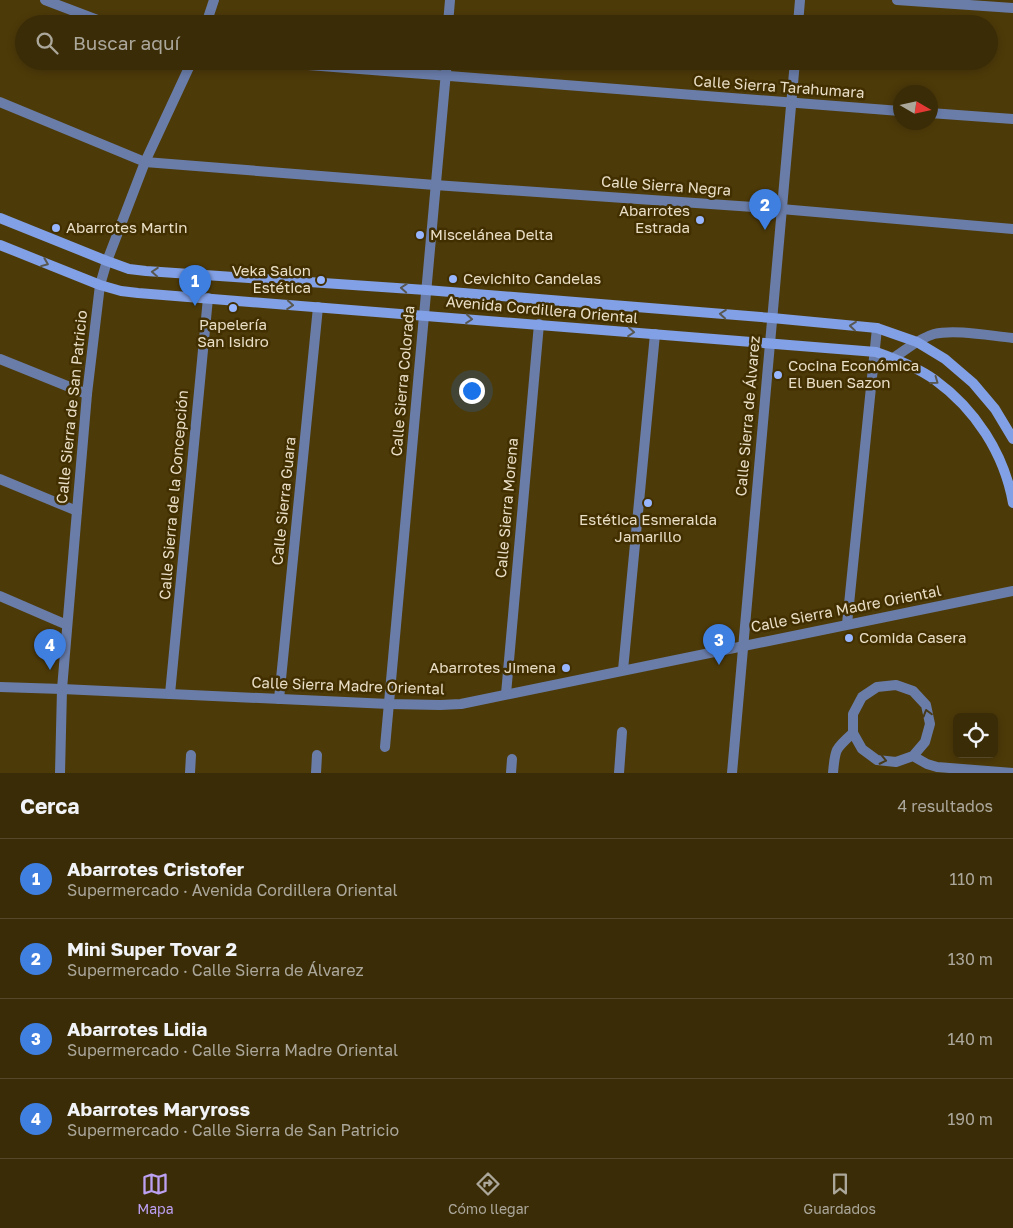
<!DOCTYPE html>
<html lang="es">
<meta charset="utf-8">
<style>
body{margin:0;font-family:"Golos Text",sans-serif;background:#413411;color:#f1f3f6}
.controls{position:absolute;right:15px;bottom:15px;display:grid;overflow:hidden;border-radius:8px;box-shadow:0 2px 8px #0003}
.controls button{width:45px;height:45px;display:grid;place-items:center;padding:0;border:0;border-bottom:1px solid #544828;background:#3a2c07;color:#f1f3f6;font:25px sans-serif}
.compass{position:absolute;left:893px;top:85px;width:45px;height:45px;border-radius:50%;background:#3a2c07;box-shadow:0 2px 8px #0003;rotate:99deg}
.you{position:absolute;left:471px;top:390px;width:18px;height:18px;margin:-12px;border:4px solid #fff;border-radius:50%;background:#1a73e8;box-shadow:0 0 0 8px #1a73e833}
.badge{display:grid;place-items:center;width:32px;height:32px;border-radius:50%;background:#bca0f2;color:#fff;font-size:16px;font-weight:700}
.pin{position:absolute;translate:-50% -41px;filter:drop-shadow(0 1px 2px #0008)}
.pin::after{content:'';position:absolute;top:26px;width:18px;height:15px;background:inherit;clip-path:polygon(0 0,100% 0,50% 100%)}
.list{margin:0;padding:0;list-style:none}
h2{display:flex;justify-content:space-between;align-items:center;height:65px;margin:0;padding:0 20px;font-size:21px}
h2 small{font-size:16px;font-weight:400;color:#aba79b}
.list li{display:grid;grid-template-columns:32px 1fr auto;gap:15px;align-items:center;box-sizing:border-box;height:80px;padding:0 20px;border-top:1px solid #544828}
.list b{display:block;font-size:19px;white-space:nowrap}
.list p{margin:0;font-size:16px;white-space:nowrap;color:#aba79b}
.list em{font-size:16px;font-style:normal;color:#aba79b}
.icon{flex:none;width:28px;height:28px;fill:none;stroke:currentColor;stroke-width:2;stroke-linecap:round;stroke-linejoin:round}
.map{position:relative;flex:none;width:1013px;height:773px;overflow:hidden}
.search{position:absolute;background:#3a2c07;box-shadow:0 2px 8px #0003;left:15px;right:15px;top:15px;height:55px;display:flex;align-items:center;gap:12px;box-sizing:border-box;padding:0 18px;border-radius:28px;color:#aba79b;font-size:19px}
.sheet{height:385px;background:#3a2c07}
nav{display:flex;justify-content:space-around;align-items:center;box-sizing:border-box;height:70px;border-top:1px solid #544828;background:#3a2c07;font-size:14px;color:#aba79b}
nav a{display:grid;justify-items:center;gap:2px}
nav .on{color:#bca0f2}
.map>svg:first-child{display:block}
</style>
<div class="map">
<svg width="1013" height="773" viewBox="0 0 1013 773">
<rect width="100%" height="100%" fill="#4d3a09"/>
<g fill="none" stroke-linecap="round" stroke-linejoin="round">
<g stroke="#6a7da9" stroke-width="10">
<polyline points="45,0 108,24"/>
<polyline points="897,0 1013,8"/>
<polyline points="206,24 214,0"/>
<polyline points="448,24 450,0"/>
<polyline points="798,24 800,0"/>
<polyline points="257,61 900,111"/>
<polyline points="0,102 145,162 435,185 781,209 1013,229"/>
<polyline points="930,113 1013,119"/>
<path d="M893,358c13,-8 26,-20 41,-24 21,-5 57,2 79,4"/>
<polyline points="0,359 87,394"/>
<polyline points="0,479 77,511"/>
<polyline points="0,596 67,625"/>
<polyline points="847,624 877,328"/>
<polyline points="623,670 655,334"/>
<polyline points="0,687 62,689 389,704 440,705 461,704 1013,591"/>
<polyline points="170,694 208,298"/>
<polyline points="506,694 539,324"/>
<polyline points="279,699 318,307"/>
<polyline points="385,747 447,61"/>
<polyline points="913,756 925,742 930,724 926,705 913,691 896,685 877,687 862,697 853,714 853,733 862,749 877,760 896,762 913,756 927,764 937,767 1013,773"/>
<polyline points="60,773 62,689 77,511 87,394 100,285 107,261 145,162 192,61"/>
<polyline points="190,773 191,755"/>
<polyline points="316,773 317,755"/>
<polyline points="511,773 512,759"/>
<polyline points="619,773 622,732"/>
<polyline points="732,773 795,61"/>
<path d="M833,773c2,-24 2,-24 20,-40"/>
</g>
<g stroke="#82a0e5" stroke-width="10">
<polyline points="0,218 107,261 129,269 146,271 426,290 772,318 877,328 917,342 945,359 973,383 995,409 1013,439"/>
<path d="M0,245l100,40 21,6 17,2 738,59c20,7 41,15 59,28 40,29 69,73 78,123"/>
</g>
</g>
<defs><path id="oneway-chevron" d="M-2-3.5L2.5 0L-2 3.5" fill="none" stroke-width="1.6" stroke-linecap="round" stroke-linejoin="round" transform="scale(1.25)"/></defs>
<g stroke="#585750">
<use href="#oneway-chevron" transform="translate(45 263) rotate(22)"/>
<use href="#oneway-chevron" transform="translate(155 272) rotate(-176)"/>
<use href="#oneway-chevron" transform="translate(404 288) rotate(-176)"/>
<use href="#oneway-chevron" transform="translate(290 305) rotate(4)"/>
<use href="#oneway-chevron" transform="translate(723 314) rotate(-175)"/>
<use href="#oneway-chevron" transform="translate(469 319) rotate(5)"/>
<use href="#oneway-chevron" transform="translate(853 326) rotate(-174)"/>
<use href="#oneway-chevron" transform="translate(631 332) rotate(5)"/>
<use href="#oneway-chevron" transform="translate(935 381) rotate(36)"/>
</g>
<g stroke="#483b19">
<use href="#oneway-chevron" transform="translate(927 713) rotate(-106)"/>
<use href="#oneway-chevron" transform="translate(883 760) rotate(12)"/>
</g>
<g fill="#97b6fd" stroke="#422f00" stroke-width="2">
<circle cx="700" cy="220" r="5"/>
<circle cx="56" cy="228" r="5"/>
<circle cx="420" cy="235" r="5"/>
<circle cx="453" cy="279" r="5"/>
<circle cx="321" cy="280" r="5"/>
<circle cx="233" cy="308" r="5"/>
<circle cx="778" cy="375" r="5"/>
<circle cx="648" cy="503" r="5"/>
<circle cx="849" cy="638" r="5"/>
<circle cx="566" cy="668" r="5"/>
</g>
<g text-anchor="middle" stroke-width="5" stroke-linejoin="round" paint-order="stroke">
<g font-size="15" fill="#e9dec6" stroke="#422f00">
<text transform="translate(779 87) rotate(4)" y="5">Calle Sierra Tarahumara</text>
<text transform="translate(666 186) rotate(4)" y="5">Calle Sierra Negra</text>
<text transform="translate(542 310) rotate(5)" y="5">Avenida Cordillera Oriental</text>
<text transform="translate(403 381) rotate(-85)" y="5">Calle Sierra Colorada</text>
<text transform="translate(72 407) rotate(-84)" y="5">Calle Sierra de San Patricio</text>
<text transform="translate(748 416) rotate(-85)" y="5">Calle Sierra de Álvarez</text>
<text transform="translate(174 495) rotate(-85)" y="5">Calle Sierra de la Concepción</text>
<text transform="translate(284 501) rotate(-84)" y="5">Calle Sierra Guara</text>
<text transform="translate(507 508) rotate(-85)" y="5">Calle Sierra Morena</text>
<text transform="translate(846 609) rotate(-11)" y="5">Calle Sierra Madre Oriental</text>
<text transform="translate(348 686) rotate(2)" y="5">Calle Sierra Madre Oriental</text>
</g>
<g font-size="15" fill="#e9dec6" stroke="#422f00" text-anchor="start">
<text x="690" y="216" text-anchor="end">Abarrotes<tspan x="690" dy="17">Estrada</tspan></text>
<text x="66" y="233">Abarrotes Martin</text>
<text x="430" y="240">Miscelánea Delta</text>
<text x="311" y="276" text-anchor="end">Veka Salon<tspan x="311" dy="17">Estética</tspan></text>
<text x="463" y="284">Cevichito Candelas</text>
<text x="233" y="330" text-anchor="middle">Papelería<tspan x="233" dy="17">San Isidro</tspan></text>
<text x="788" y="371">Cocina Económica<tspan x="788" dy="17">El Buen Sazon</tspan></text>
<text x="648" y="525" text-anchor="middle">Estética Esmeralda<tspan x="648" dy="17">Jamarillo</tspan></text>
<text x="859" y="643">Comida Casera</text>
<text x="556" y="673" text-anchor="end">Abarrotes Jimena</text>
</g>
</g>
</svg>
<div class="controls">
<button><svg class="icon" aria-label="locate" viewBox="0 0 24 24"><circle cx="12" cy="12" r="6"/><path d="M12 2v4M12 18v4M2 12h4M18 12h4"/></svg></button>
</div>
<svg class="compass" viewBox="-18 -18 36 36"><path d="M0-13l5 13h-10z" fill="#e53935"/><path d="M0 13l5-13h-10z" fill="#aba79b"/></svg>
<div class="you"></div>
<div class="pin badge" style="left:195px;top:306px;background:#3f7fe0">1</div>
<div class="pin badge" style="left:765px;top:230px;background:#3f7fe0">2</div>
<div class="pin badge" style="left:719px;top:665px;background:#3f7fe0">3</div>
<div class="pin badge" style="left:50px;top:670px;background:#3f7fe0">4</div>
<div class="search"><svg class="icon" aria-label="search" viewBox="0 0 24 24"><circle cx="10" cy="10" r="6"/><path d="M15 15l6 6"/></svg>Buscar aquí</div>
</div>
<section class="sheet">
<h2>Cerca<small>4 resultados</small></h2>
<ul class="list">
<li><span class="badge" style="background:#3f7fe0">1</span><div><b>Abarrotes Cristofer</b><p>Supermercado · Avenida Cordillera Oriental</p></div><em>110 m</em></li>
<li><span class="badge" style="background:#3f7fe0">2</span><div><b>Mini Super Tovar 2</b><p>Supermercado · Calle Sierra de Álvarez</p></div><em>130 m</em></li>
<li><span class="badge" style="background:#3f7fe0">3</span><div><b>Abarrotes Lidia</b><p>Supermercado · Calle Sierra Madre Oriental</p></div><em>140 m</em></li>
<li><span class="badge" style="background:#3f7fe0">4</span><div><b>Abarrotes Maryross</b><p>Supermercado · Calle Sierra de San Patricio</p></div><em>190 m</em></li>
</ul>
</section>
<nav>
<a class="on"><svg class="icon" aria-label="map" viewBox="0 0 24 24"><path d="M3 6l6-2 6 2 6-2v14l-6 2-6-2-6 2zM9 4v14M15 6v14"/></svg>Mapa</a>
<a><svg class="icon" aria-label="directions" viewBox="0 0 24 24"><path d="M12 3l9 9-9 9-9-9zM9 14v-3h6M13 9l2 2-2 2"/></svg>Cómo llegar</a>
<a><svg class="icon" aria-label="saved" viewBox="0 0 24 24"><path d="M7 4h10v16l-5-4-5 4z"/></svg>Guardados</a>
</nav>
